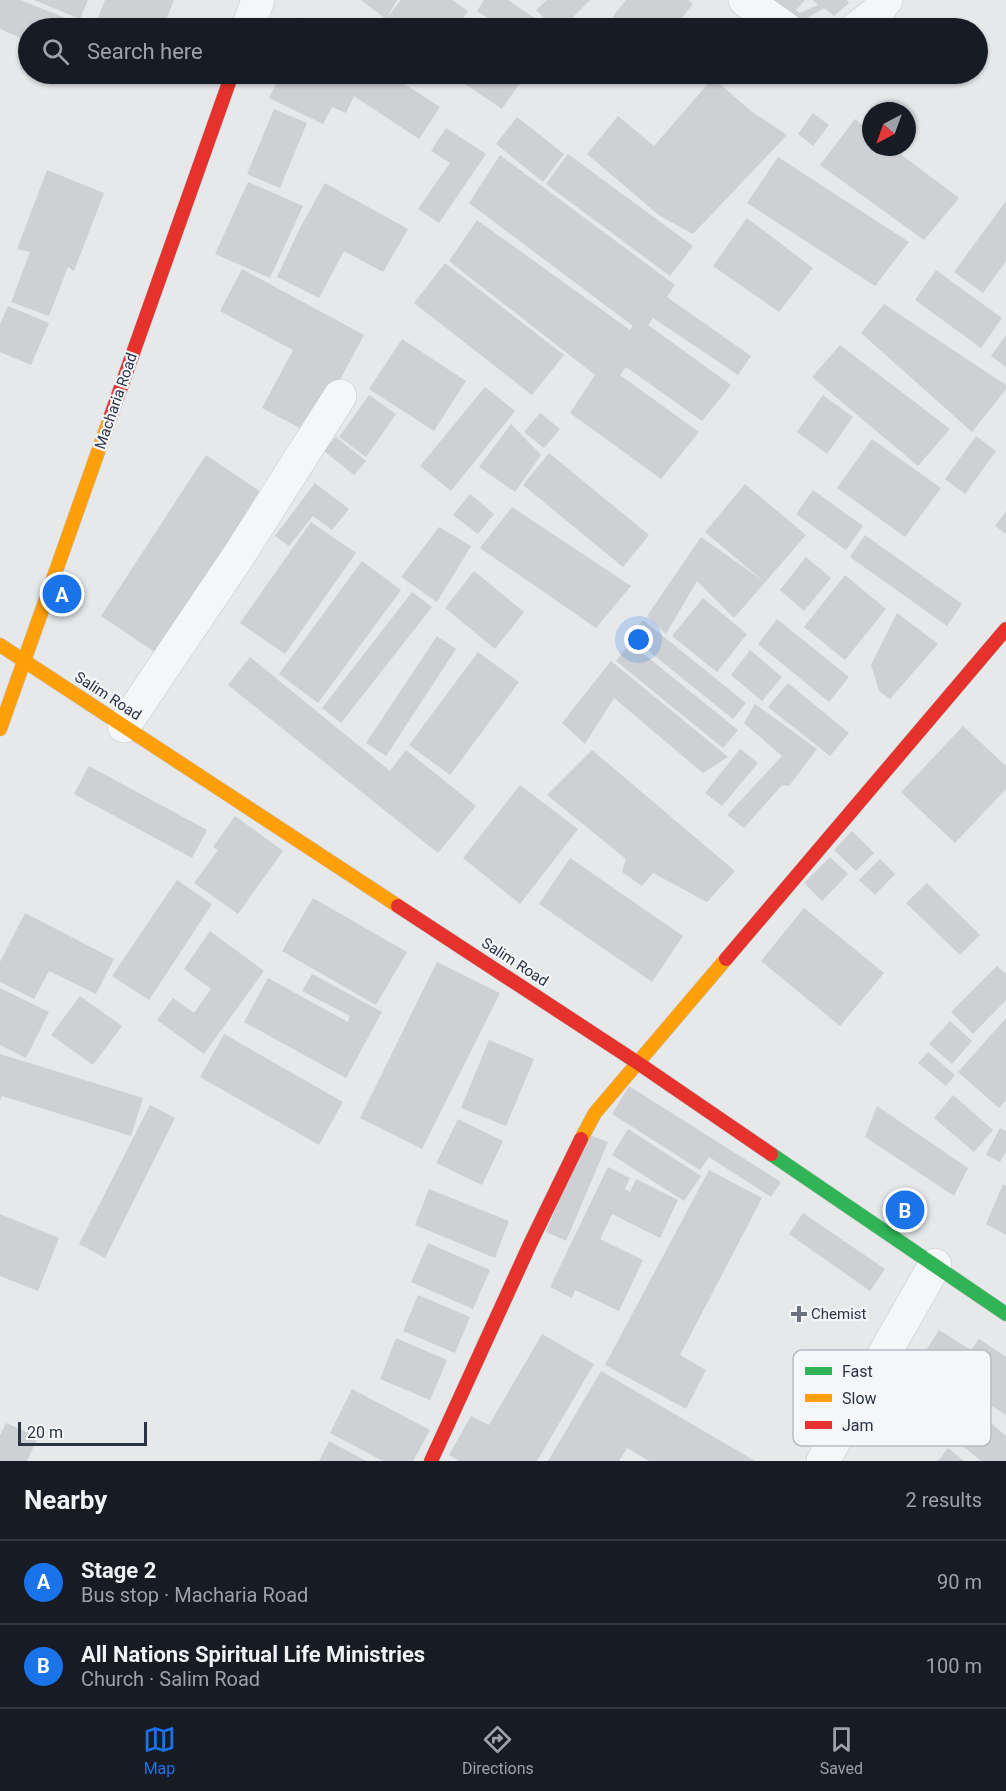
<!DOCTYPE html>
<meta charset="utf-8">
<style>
body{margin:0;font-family:Roboto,sans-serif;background:#242831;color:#f1f3f6}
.compass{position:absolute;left:862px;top:102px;width:54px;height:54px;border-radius:50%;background:#171b24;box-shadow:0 2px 4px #0004;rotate:221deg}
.scale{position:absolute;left:18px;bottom:15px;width:129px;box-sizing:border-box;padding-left:6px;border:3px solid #2b3445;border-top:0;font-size:16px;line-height:21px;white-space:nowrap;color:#2b3445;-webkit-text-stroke:4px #f4f6f9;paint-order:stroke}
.you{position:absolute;left:639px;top:640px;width:21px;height:21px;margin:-15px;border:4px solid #fff;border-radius:50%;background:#1a73e8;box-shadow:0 0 0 9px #1a73e833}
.badge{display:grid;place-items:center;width:39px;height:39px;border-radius:50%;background:#1a73e8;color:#fff;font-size:20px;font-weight:700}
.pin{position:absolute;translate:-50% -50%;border:3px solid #fff;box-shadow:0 2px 6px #0006}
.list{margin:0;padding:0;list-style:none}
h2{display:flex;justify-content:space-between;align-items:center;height:78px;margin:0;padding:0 24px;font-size:26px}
h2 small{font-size:20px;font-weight:400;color:#9ea1a6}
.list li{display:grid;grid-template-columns:39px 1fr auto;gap:18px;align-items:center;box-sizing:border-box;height:84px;padding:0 24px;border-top:2px solid #363941}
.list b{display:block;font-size:22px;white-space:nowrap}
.list p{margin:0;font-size:20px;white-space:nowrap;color:#9ea1a6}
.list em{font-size:20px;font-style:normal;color:#9ea1a6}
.icon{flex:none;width:33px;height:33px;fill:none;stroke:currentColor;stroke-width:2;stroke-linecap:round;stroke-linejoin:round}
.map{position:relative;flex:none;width:1006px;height:1461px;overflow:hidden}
.search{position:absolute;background:#171b24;box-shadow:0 2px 4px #0004;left:18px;right:18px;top:18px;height:66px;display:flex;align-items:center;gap:15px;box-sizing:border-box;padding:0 21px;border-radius:33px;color:#9ea1a6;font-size:22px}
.sheet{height:246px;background:#171b24}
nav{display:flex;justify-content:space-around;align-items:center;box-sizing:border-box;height:84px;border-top:2px solid #363941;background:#171b24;font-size:16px;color:#9ea1a6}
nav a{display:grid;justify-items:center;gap:3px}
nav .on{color:#1a73e8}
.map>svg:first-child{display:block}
</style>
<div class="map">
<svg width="1006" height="1461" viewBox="0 0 1006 1461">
<rect width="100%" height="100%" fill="#e6e8ea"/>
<g fill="#ced0d3">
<polygon points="0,0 20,0 92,28 28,28 28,41 0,29"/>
<polygon points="34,0 88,0 80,19"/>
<polygon points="105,0 174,0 163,28 94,28"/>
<polygon points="361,0 397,0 386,19"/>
<polygon points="401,0 452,0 468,11 456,28 386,28 384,27 386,19"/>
<polygon points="484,0 508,0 546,26 545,28 503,28 477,11"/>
<polygon points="547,0 590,0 562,28 555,28 536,10"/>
<polygon points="626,0 688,0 693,4 674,28 604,28"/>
<polygon points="770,0 805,0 796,10 800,13 818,5 813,0 847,0 849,3 834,16 824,8 800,22"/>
<polygon points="302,17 320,28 298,28"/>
<polygon points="468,17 485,28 460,28"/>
<polygon points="111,74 137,74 134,82"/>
<polygon points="281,74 389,74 440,107 419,139 354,96 346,113 332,107 323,124 269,98"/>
<polygon points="450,74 526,74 502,109"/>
<polygon points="713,78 751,111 787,135 693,234 660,216 587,154 618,116 654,146"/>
<polygon points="274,109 307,123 280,188 247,174"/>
<polygon points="813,113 829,125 813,146 798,134"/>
<polygon points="517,117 564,154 543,182 496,144"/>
<polygon points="855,119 871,132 871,147 891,147 959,198 924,240 820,165"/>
<polygon points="446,128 486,154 439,223 418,209 450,163 431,151"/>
<polygon points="568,154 693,246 670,276 546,184"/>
<polygon points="500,155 675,285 667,297 751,356 738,375 653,318 648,325 731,385 702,421 626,367 620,375 699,432 661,479 570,413 595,375 449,261 477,220 630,330 633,326 469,203"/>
<polygon points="778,157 909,242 875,286 747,203"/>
<polygon points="47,170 104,193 74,271 68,267 49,316 11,302 30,252 17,249"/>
<polygon points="248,182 303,206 270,278 215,254"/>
<polygon points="325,183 408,229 383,272 344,251 319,298 277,277 300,228"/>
<polygon points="1006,201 1006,261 983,293 954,272"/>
<polygon points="747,218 813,268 779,312 713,266"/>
<polygon points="445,263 564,355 532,395 414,303"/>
<polygon points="242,269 364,335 311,434 262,408 293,350 220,311"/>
<polygon points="936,270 1002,318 981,348 915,300"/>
<polygon points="884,304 1006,385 1006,389 972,432 861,333"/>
<polygon points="8,306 49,323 31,365 0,352 0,324"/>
<polygon points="1006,335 1006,367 991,356"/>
<polygon points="402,339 466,381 434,431 369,389"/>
<polygon points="840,345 950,429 918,466 812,377"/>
<polygon points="485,387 515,411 451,491 420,466"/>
<polygon points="369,395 396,414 366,457 339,437"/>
<polygon points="823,395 853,417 827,454 797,432"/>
<polygon points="540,413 560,429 544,448 524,432"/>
<polygon points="511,424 541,455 515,492 479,467"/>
<polygon points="976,436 996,451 965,494 945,479"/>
<polygon points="336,437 366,461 354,475 324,451"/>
<polygon points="872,439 941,488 905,537 837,488"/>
<polygon points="549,453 649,535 623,567 523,485"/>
<polygon points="206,455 261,492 156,653 101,616"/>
<polygon points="315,483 349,509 332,530 313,516 289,546 275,536"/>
<polygon points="745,484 806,535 734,618 697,581 666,634 647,616 701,537 762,580 705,532"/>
<polygon points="813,490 863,526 846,550 796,514"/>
<polygon points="470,494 494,514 478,534 453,515"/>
<polygon points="512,507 631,586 596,628 480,548"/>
<polygon points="1006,511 1006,534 995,526"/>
<polygon points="311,522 356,553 285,654 240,623"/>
<polygon points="439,527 471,546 437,602 401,577"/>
<polygon points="865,535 962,604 947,626 850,557"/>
<polygon points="806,557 831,578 804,611 780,590"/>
<polygon points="362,561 401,590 318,703 279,674"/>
<polygon points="474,571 524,612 495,649 445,608"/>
<polygon points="845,575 886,609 845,660 804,627"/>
<polygon points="412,592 432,607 341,723 322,708"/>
<polygon points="703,598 747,634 717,672 672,636"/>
<polygon points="897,613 938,644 890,699 879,691 871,665"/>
<polygon points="777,619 849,677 829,702 758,644"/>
<polygon points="643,620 746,703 733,719 630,636"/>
<polygon points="437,636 456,649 386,756 366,743"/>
<polygon points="630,643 738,730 723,748 616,661"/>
<polygon points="750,650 782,677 762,701 731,675"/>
<polygon points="478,652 519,682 450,775 409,745"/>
<polygon points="250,657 390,771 406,750 476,806 438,853 228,685"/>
<polygon points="611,661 728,757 703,773 614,698 585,744 562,723"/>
<polygon points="788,683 849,733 830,756 768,707"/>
<polygon points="755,704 817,749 789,786 782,785 744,828 727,815 782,756 744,723"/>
<polygon points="963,726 1006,766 1006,789 955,843 901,792"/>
<polygon points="740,749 758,763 722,806 705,793"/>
<polygon points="592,750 735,871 707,902 653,873 642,886 622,872 626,859 547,795"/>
<polygon points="89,766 207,830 192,858 74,794"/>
<polygon points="520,785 578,829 520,904 463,858"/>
<polygon points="235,816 283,851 238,914 194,883 218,850 213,847"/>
<polygon points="852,831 874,853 856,871 834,850"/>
<polygon points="830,857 848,874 822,901 804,883"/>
<polygon points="570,858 683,936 652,982 539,904"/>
<polygon points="880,859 895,874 875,895 859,880"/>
<polygon points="177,880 212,904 149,1000 112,976"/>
<polygon points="927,883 980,935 960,955 906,903"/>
<polygon points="313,898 407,952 376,1005 282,951"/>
<polygon points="804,908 884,973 840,1026 761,961"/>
<polygon points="25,913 114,959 96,994 49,971 34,999 0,982 0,962"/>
<polygon points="210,931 264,971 204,1054 157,1020 173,998 194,1013 211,989 184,969"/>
<polygon points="437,962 500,993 422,1149 360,1118"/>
<polygon points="997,966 1006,974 1006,1000 973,1034 951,1012"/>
<polygon points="312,974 382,1012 346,1078 244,1022 268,978 348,1022 350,1016 302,991"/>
<polygon points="0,988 49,1012 26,1058 0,1045"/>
<polygon points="80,996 122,1026 93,1065 51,1035"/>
<polygon points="1006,1018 1006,1100 999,1108 958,1072"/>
<polygon points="950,1021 972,1041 952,1064 929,1044"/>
<polygon points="224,1034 343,1102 319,1145 200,1077"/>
<polygon points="489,1040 534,1059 506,1126 461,1108"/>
<polygon points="928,1052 955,1075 946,1086 918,1063"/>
<polygon points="0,1054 143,1098 131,1136 2,1096 0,1100"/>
<polygon points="629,1086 781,1182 771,1197 709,1157 700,1170 612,1114"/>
<polygon points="953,1095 993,1130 974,1152 934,1118"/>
<polygon points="150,1105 175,1118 105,1258 79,1244"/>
<polygon points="877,1106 968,1168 954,1196 865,1137"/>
<polygon points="458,1119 503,1141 482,1185 436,1163"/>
<polygon points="1000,1128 1006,1131 1006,1152 1000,1162 986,1155"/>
<polygon points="628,1129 701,1176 684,1201 612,1155"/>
<polygon points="587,1134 608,1142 566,1241 546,1232"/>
<polygon points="608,1167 630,1178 625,1189 630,1192 636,1179 678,1200 660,1238 612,1214 600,1239 643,1260 619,1311 575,1290 572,1298 550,1287"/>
<polygon points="709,1170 762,1198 680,1355 706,1370 686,1409 605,1365"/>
<polygon points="1003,1184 1006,1186 1006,1235 986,1224"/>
<polygon points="429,1189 509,1221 495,1258 415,1225"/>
<polygon points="803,1213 885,1269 870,1291 789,1234"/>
<polygon points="0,1214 59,1238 38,1291 0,1276"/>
<polygon points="428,1243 490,1270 473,1309 411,1282"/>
<polygon points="418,1295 470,1317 455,1353 403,1331"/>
<polygon points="939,1330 971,1350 979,1339 1006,1357 1006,1415 920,1360"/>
<polygon points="542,1334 594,1364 537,1461 459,1461 449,1455 471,1416 489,1425"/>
<polygon points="396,1338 447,1360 430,1400 380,1379"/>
<polygon points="601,1371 755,1461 649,1461 627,1448 619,1461 548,1461"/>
<polygon points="949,1387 1006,1436 1006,1461 981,1461 926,1415"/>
<polygon points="352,1389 430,1430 413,1461 383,1461 330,1433"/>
<polygon points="6,1423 38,1437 27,1461 0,1461 0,1435"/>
<polygon points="329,1441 366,1461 319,1461"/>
<polygon points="948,1448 964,1461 938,1461"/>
</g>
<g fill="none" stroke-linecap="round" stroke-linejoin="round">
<defs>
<g id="street">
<polyline points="745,0 785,28"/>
<polyline points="248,28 258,0"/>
<polyline points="857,28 875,14 886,0"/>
<polyline points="124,726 239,555 340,396"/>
<polyline points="823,1461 935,1265"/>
</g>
<polyline id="fast" points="771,1154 1006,1314"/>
<g id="slow">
<polyline points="0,645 398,906"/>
<polyline points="0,729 110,418"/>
<polyline points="581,1139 595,1113 726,959"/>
</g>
<g id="jam">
<polyline points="110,418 232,74"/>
<polyline points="398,906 638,1063 771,1154"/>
<polyline points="726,959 1006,629"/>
<polyline points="431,1461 531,1242 581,1139"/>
</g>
</defs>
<use href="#street" stroke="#c4c6c8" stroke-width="34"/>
<use href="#fast" stroke="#c4c6c8" stroke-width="15"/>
<use href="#slow" stroke="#c4c6c8" stroke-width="15"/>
<use href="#jam" stroke="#c4c6c8" stroke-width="15"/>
<use href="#street" stroke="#f5f6f7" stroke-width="33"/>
<use href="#fast" stroke="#30b455" stroke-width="14"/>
<use href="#slow" stroke="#ff9f0a" stroke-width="14"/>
<use href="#jam" stroke="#e5322d" stroke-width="14"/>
</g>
<path fill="#6c737f" stroke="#f4f6f9" stroke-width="2" d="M796 1305h6v6h6v6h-6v6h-6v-6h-6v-6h6z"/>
<g text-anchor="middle" stroke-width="4.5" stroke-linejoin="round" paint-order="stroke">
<g font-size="15" fill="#2b3445" stroke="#f4f6f9">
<text transform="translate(116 401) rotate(-71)" y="5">Macharia Road</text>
<text transform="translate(108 696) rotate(33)" y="5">Salim Road</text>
<text transform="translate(515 962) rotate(33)" y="5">Salim Road</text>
</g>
<g font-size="15" fill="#2b3445" stroke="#f4f6f9" text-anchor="start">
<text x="811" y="1319">Chemist</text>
</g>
</g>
<rect x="793" y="1350" width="198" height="96" rx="9" fill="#f4f6f9" stroke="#b8bcc3" stroke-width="1.5"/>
<rect x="805" y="1367" width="27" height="8" fill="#30b455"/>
<rect x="805" y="1394" width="27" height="8" fill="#ff9f0a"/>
<rect x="805" y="1421" width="27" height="8" fill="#e5322d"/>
<g font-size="16" fill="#2b3445">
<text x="842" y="1377">Fast</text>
<text x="842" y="1404">Slow</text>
<text x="842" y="1431">Jam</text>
</g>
</svg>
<svg class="compass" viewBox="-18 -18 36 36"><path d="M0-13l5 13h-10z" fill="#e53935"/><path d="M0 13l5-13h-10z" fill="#9ea1a6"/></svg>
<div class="scale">20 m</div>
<div class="you"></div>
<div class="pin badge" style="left:62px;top:594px">A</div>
<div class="pin badge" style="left:905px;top:1210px">B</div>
<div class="search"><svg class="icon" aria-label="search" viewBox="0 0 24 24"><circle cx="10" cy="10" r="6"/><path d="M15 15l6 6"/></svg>Search here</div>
</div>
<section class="sheet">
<h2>Nearby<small>2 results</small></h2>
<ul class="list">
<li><span class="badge">A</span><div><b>Stage 2</b><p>Bus stop · Macharia Road</p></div><em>90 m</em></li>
<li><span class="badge">B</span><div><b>All Nations Spiritual Life Ministries</b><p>Church · Salim Road</p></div><em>100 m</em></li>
</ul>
</section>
<nav>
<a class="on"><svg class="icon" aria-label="map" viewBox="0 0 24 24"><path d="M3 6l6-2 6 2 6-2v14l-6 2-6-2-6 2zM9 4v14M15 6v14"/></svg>Map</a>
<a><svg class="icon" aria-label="directions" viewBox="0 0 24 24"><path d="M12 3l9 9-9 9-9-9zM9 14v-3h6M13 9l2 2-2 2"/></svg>Directions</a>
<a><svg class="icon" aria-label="saved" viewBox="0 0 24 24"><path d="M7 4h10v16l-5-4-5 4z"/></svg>Saved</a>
</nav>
